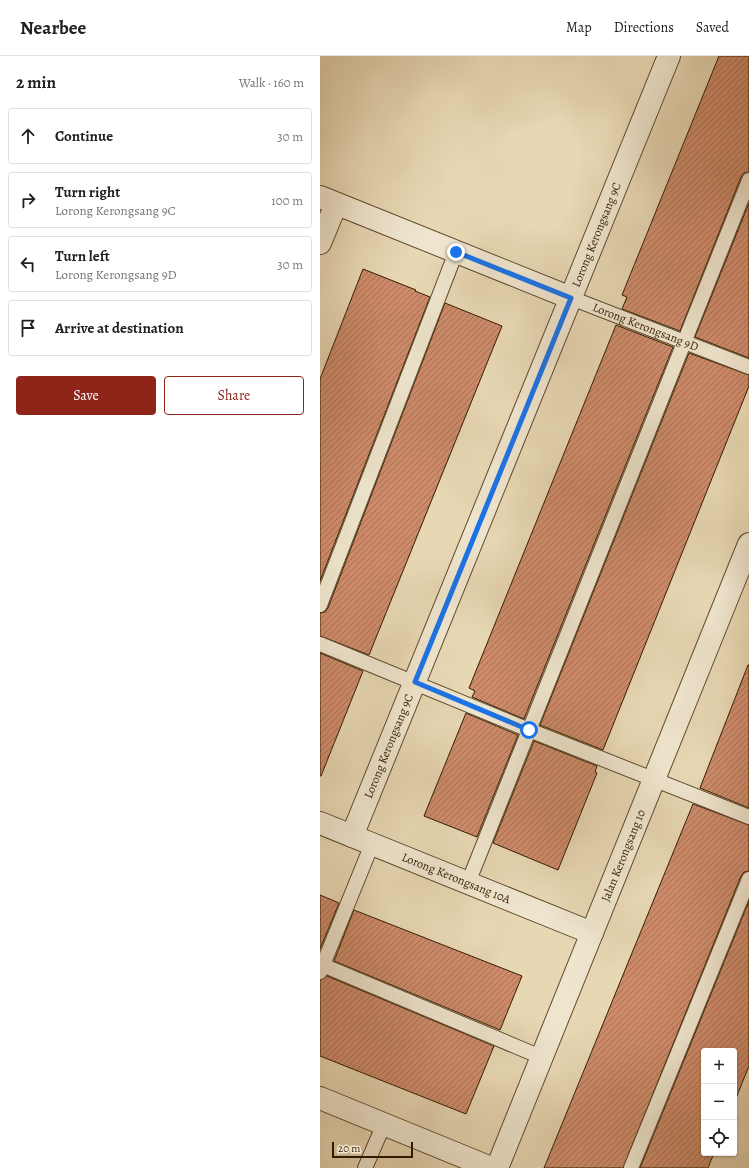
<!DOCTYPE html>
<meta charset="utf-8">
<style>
body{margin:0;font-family:Alegreya,serif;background:#f6f6f6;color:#202124}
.controls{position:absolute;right:12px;bottom:12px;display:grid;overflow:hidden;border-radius:4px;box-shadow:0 1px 3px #0004}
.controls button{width:36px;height:36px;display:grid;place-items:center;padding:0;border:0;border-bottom:1px solid #e0e0e0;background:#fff;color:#202124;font:20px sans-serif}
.scale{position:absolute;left:12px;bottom:10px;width:81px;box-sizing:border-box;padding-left:4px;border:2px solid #321c00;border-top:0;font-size:11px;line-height:14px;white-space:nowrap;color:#321c00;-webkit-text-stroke:3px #efe5ce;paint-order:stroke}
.stop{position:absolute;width:12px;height:12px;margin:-9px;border:3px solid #1a73e8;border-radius:50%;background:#fff}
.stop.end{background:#1a73e8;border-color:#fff;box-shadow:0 1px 4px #0008}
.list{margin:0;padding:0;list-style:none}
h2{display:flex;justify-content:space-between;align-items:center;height:52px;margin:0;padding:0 16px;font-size:17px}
h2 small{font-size:13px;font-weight:400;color:#757577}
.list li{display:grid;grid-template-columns:26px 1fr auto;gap:12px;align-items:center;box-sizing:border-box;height:56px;margin:0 8px 8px;padding:0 8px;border:1px solid #e0e0e0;border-radius:4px}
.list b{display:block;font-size:15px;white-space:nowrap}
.list p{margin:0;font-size:13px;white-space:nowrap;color:#757577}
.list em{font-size:13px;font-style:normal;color:#757577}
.actions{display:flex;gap:8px;padding:12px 16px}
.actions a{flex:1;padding:9px 0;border:1px solid #8f2418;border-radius:4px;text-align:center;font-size:14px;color:#8f2418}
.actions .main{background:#8f2418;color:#fff}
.icon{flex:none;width:22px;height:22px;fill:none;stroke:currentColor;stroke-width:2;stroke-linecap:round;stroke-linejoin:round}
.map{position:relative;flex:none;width:429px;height:1112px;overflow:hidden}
header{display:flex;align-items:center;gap:24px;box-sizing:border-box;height:56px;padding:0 20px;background:#fff;border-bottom:1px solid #e0e0e0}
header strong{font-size:19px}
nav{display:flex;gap:22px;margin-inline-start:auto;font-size:14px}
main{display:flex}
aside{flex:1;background:#fff}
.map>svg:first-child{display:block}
</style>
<header>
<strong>Nearbee</strong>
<nav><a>Map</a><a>Directions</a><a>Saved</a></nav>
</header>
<main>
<aside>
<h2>2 min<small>Walk · 160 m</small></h2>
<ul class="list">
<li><svg class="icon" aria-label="ahead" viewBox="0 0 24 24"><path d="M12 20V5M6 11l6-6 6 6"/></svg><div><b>Continue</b></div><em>30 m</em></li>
<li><svg class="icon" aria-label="right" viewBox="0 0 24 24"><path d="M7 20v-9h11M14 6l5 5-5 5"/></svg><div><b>Turn right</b><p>Lorong Kerongsang 9C</p></div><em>100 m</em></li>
<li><svg class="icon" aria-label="left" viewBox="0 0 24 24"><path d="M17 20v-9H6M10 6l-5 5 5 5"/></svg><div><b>Turn left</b><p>Lorong Kerongsang 9D</p></div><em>30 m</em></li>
<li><svg class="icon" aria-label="arrive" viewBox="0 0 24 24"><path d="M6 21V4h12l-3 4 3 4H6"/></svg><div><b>Arrive at destination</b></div></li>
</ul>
<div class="actions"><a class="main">Save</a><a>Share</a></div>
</aside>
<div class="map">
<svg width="429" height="1112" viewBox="0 0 429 1112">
<defs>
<pattern id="building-hatch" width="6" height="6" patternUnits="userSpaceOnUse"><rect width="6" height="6" fill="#ce8b6b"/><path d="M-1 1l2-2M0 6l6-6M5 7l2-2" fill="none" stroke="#a87156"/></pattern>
</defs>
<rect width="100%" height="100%" fill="#e7d7b3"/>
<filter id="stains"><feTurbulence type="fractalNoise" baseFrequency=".005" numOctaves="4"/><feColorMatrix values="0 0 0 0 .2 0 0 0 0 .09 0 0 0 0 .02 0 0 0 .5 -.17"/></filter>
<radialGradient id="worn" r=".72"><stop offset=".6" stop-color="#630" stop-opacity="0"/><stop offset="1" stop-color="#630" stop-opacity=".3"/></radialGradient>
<g fill="url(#building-hatch)" stroke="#321c00">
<polygon points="399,0 429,0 429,116 424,117 421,121 360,275 302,253 307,241 302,239"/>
<polygon points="429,147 429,302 375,281"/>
<polygon points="43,213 96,234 95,235 110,241 0,525 0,323"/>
<polygon points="125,247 182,270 49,599 0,580 0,557 5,556 8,552"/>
<polygon points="296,269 353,291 204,663 152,641 155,635 149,632"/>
<polygon points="369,297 429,319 429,330 283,694 220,669"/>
<polygon points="0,597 43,615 1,720 0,720"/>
<polygon points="428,609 429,609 429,752 380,732"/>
<polygon points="146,657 198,679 157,781 104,760"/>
<polygon points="214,685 277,710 275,716 277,717 238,814 173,787"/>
<polygon points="373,748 429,769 429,815 424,816 421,820 303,1112 224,1112"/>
<polygon points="0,839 19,847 0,893"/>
<polygon points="429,845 429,1010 414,1047 414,995 384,995 384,1097 394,1097 388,1112 320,1112"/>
<polygon points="34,854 202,920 180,974 14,905"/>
<polygon points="7,920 174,990 146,1058 0,1000 0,924"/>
</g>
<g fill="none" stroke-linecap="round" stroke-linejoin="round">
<defs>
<g id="service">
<path id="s1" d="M251,242l178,69"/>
<polyline points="0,549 136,196"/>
<polyline points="0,588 209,674 429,761"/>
<polyline points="148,827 429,124"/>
<polyline points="0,908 221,1001"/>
<polyline points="0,916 52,788"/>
<polyline points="45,1112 64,1068"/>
<polyline points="311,1112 429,823"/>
</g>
<g id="minor">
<polyline points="0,141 251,242"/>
<polyline points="0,187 16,148"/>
<path id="s2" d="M0,767l272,110"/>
<path id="s3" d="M32,780l317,-780"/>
<polyline points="0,1042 171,1112"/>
<path id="s4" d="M177,1112l252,-624"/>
</g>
</defs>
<use href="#service" stroke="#5f4b2d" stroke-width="16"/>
<use href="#minor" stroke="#5f4b2d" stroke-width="24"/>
<use href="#service" stroke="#efe5ce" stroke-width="14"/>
<use href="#minor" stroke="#efe5ce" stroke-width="22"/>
</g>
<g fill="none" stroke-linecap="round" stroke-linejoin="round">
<polyline stroke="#1a73e8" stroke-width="5" points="136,196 251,242 95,626 209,674"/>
</g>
<g text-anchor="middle" stroke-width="3" stroke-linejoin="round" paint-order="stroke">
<g font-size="12" fill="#321c00" stroke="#efe5ce">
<text dy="4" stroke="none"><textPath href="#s3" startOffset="649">Lorong Kerongsang 9C</textPath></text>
<text dy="4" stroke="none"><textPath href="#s1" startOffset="80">Lorong Kerongsang 9D</textPath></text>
<text dy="4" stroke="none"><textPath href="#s3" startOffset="97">Lorong Kerongsang 9C</textPath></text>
<text dy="4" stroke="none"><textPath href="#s4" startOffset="337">Jalan Kerongsang 10</textPath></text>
<text dy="4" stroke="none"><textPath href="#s2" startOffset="147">Lorong Kerongsang 10A</textPath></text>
</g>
</g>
<rect width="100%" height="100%" filter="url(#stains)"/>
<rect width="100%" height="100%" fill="url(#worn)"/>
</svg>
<div class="controls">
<button>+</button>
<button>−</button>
<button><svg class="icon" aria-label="locate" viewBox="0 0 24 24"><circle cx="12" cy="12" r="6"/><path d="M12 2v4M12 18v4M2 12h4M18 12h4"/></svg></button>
</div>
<div class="scale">20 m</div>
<div class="stop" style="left:209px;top:674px"></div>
<div class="stop end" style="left:136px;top:196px"></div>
</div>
</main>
